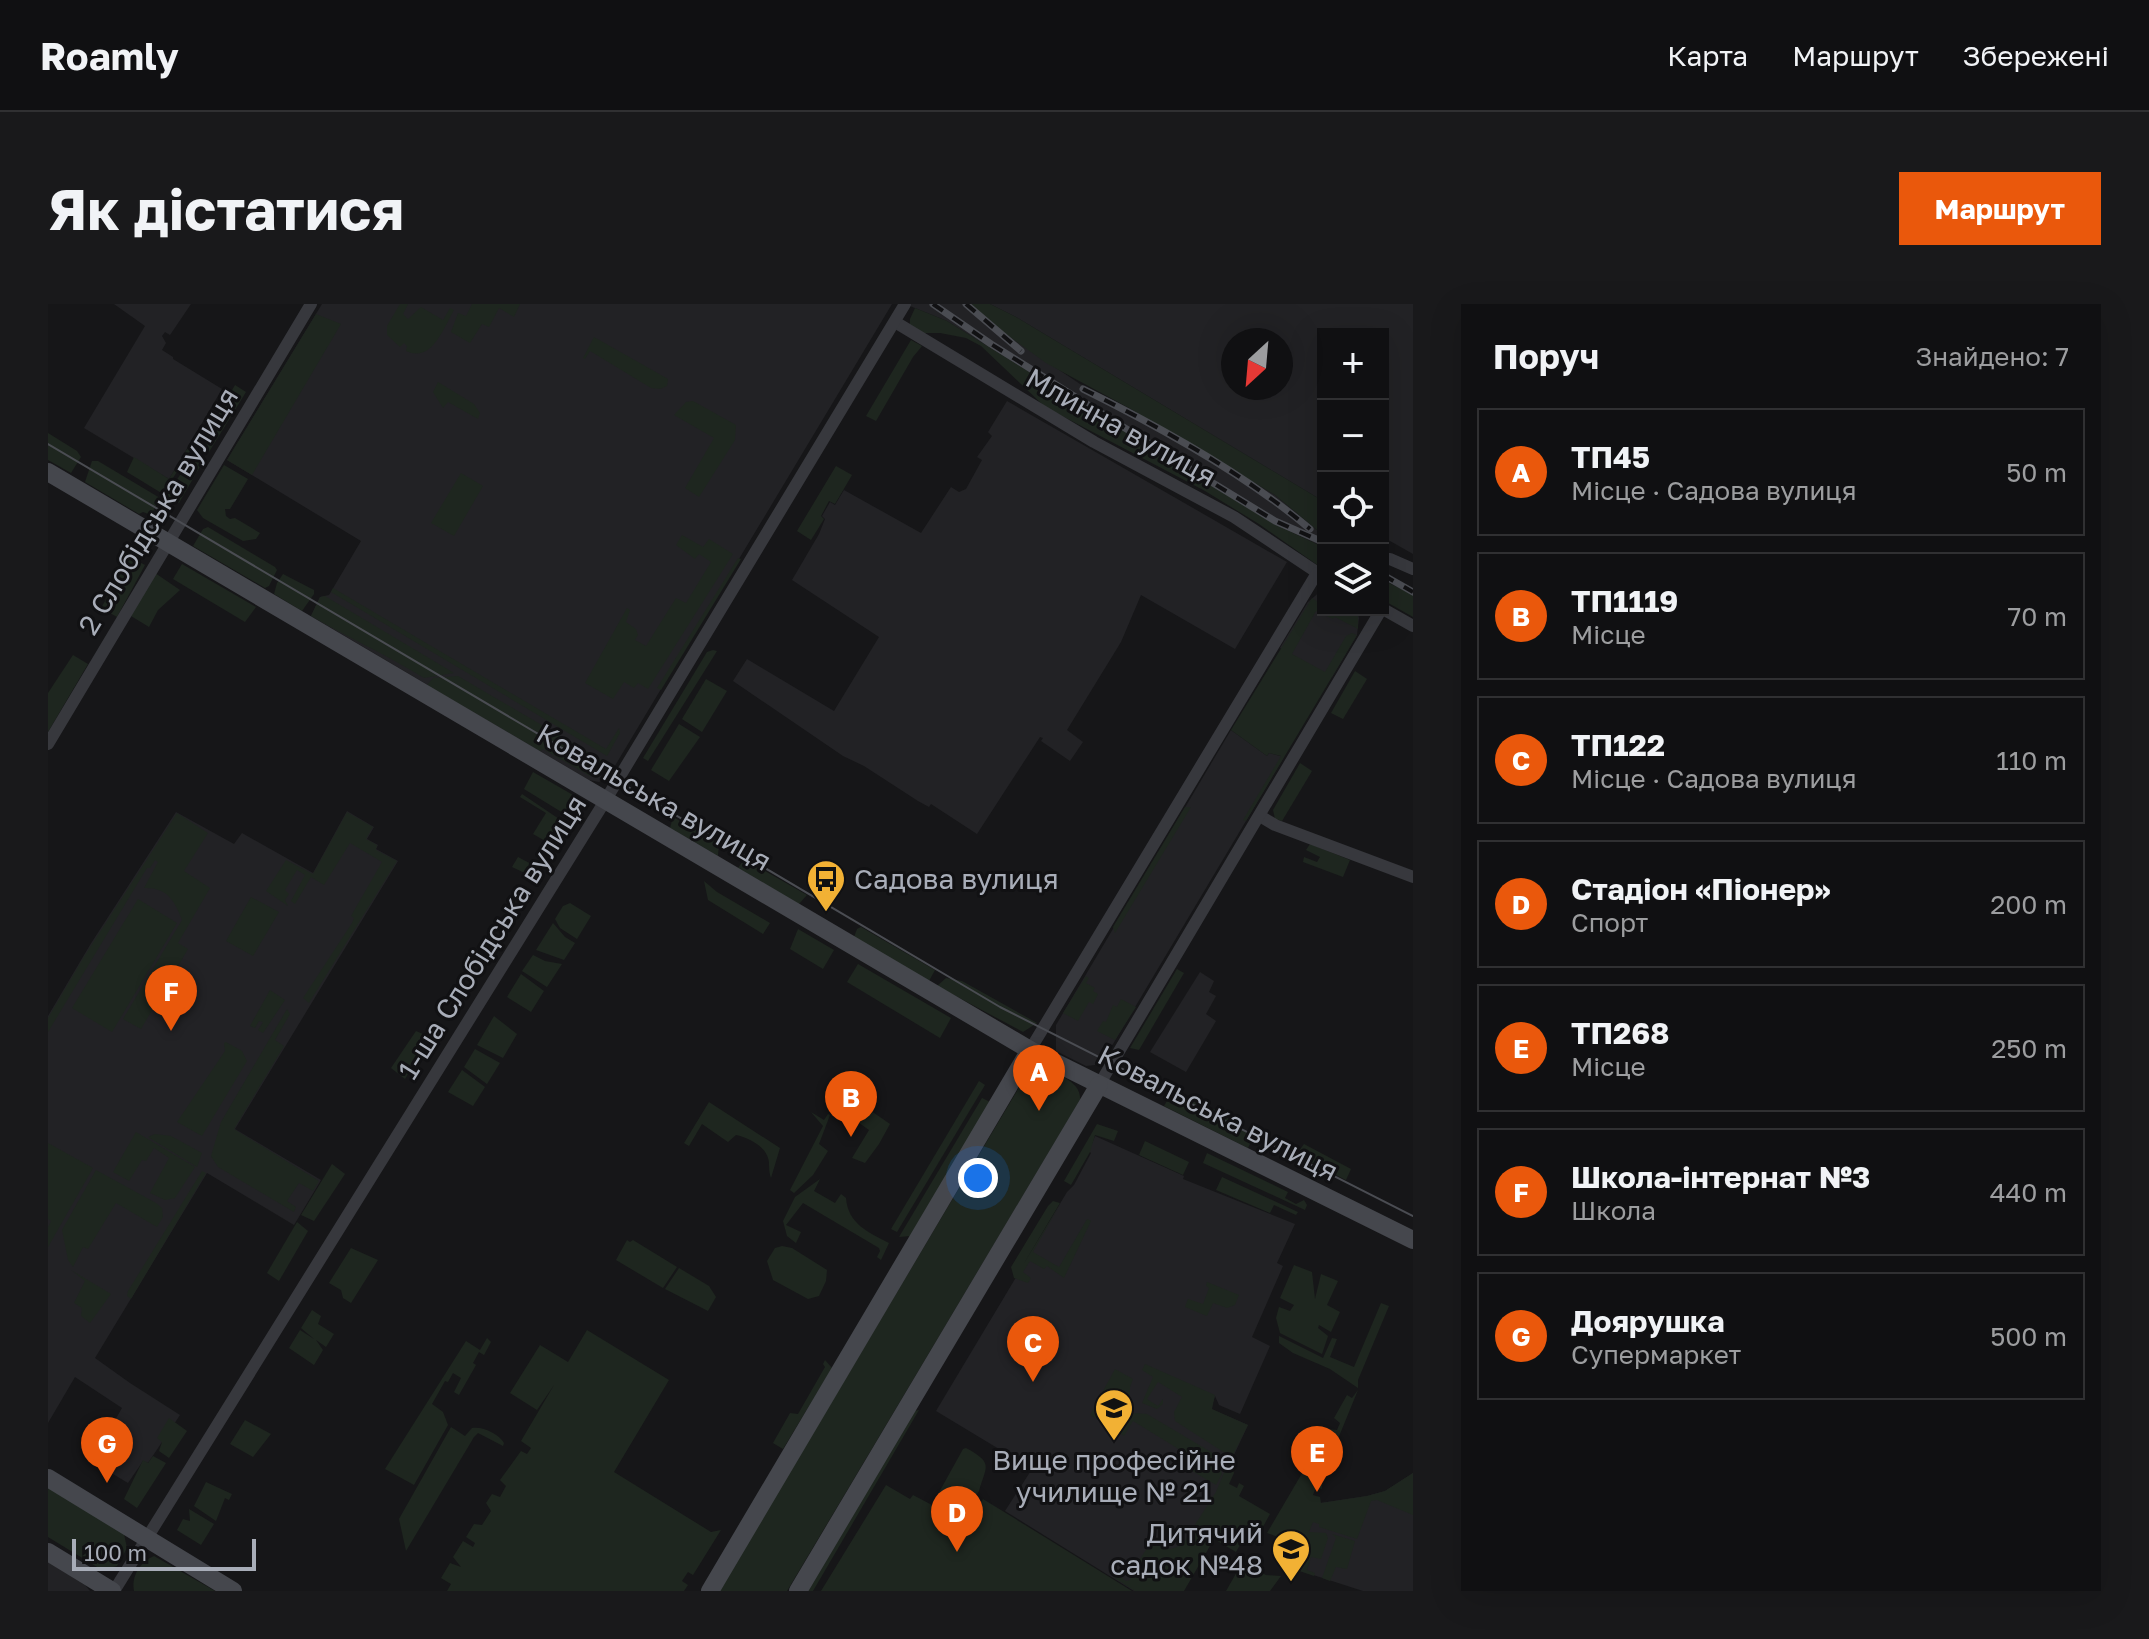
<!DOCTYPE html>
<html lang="uk">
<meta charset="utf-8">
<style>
body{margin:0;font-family:"Golos Text",sans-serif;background:#19191b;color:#f1f3f6}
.controls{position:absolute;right:24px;top:24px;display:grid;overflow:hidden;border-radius:0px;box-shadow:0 8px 32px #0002}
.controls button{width:72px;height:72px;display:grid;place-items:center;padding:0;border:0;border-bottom:2px solid #303032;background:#101012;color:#f1f3f6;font:40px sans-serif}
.compass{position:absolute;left:1173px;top:24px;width:72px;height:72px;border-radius:50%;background:#101012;box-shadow:0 8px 32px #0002;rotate:206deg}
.scale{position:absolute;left:24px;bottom:20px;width:184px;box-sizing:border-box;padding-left:8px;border:4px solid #a8adb8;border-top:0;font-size:22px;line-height:28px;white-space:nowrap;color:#a8adb8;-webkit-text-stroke:6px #111113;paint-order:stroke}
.you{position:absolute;left:930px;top:874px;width:28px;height:28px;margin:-20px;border:6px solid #fff;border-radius:50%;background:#1a73e8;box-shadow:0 0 0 12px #1a73e833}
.badge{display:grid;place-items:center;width:52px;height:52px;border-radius:50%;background:#ea580c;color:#fff;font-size:26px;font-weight:700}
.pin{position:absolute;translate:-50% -66px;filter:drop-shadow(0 2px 4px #0008)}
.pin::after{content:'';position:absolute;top:42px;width:28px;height:24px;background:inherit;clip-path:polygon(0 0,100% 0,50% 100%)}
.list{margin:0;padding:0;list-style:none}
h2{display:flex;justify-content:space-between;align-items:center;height:104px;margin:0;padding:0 32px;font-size:34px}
h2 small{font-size:26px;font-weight:400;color:#9c9d9f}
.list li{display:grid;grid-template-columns:52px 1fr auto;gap:24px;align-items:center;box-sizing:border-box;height:128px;margin:0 16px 16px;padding:0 16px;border:2px solid #303032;border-radius:0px}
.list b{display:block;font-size:30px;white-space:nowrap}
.list p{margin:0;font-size:26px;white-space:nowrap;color:#9c9d9f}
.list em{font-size:26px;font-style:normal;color:#9c9d9f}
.icon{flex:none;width:44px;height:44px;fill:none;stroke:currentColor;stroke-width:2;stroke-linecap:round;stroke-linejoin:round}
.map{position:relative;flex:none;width:1365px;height:1287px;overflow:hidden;border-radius:0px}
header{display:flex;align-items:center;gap:48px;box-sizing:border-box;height:112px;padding:0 40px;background:#101012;border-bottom:2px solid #303032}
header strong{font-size:38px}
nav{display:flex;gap:44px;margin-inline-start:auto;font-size:28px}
.intro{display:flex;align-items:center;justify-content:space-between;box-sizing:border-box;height:192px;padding:0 48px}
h1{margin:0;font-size:56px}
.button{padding:20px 36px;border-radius:0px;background:#ea580c;color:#fff;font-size:28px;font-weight:700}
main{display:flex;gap:48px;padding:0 48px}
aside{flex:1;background:#101012;border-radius:0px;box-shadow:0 8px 32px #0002}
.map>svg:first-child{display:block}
</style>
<header>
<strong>Roamly</strong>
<nav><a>Карта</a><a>Маршрут</a><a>Збережені</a></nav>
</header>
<div class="intro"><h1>Як дістатися</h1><a class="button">Маршрут</a></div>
<main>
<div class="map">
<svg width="1365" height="1287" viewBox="0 0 1365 1287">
<rect width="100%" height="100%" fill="#161618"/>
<g fill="#222225" fill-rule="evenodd">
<polygon points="66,0 143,0 122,31 117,28 114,32 118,39 114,46 125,53 125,55 174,85 121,175 36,124 97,22"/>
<polygon points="274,0 844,0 568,460 561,472 551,478 541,476 263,312 272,293 281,291 313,237 179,156"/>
<polygon points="857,0 923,0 955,28 1032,80 1081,104 1227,191 1275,231 1275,243 1226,220 1145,172 899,17"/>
<path d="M942,0h423v250l-30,-17v-203h-60v167l-307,-184zM1185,36h48v48h-48z"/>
<polygon points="959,97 1239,258 1187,345 1093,291 1073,338 1019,426 1035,438 1022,457 993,437 995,434 992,433 929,530 883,500 881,503 870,497 816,462 795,452 685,377 699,355 786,407 831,333 744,276 771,230 777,215 774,212 782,198 787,201 796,186 873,229 903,183 911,188 918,185 934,156 929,153 944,132 940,128"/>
<polygon points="1274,286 1275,306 1309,306 1311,314 1309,331 1284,373 1232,344 1260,298"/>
<polygon points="1183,426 1219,452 1221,449 1236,453 1065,740 1047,761 1038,762 1008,747 1008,721"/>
<polygon points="299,507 326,523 319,535 330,541 328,545 350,557 187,825 273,876 246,921 159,869 47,1054 82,1079 132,1111 100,1159 95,1157 80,1179 50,1161 52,1157 46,1152 74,1104 27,1073 0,1119 0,712 42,641 128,508 186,540 194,529 265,569"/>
<polygon points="1152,668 1166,677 1161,688 1168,692 1158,710 1168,717 1138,768 1102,748"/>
<polygon points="1047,832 1136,872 1135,875 1247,920 1229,959 1235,962 1204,1033 1222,1042 1192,1110 1171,1101 1167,1092 1163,1105 1200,1121 1184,1155 1183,1167 1153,1224 1115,1277 1104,1287 1086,1287 957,1207 984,1165 888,1107 1019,888 1026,881 1043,849 1041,847"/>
<polygon points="1365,1169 1365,1287 1315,1287 1228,1259 1252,1202 1319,1192 1337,1187"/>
<polygon points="0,1258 37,1281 42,1287 0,1287"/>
</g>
<g fill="#1e261f">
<path d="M352,0h8l-5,10 5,5 13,-12 22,13 7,-12 4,2c-11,19 -22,53 -48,41l1,-5 -3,-3 -4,4 -13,-12v-9z"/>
<polygon points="424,0 472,0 466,13 451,4 441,23 434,20 422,39 403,28 410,9 418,12"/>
<polygon points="923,0 942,0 968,13 1275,197 1275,231 1227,191 1081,104 998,59 955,28"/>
<polygon points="867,4 899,17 1226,220 1275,243 1275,265 1211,220 1157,187 997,103 933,42 918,34 892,29 873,29 862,23 862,15"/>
<polygon points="268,10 293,20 204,171 179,156"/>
<polygon points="546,33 620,75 619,82 612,85 603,84 542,47 537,55 535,54"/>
<polygon points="863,36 874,42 865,53 828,117 818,112"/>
<polygon points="390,78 426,100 432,109 430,115 400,98 395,104 385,88"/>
<polygon points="187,81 198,88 161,148 152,142"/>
<polygon points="645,97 688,121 687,136 651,193 637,184 666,134 626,111 638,98"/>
<polygon points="0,129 29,147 33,153 23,169 0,156"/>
<polygon points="139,145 142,147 115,190 79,168 86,153 121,175"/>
<polygon points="148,147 157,154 131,199 118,192"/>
<polygon points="44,157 50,157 112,194 103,211 95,208 91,210 37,178"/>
<polygon points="176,161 200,175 182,205 177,205 178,212 182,215 187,214 212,229 208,235 195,237 155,214 149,206"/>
<polygon points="788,162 804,171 787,200 781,197 773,212 776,215 763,236 749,227"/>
<polygon points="413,169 435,182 406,232 383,219"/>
<polygon points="160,223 227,263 229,266 221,282 217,284 145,242 155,225"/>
<polygon points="634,231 655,243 661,235 685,250 600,385 590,379 586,384 576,378 565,395 537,379 579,304 582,306 578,318 588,325 590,331 587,336 598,342 628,294 638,299 663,258 651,250 647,255 628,241"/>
<polygon points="82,253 97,261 69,313 53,304"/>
<polygon points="690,254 693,255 613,386 609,384"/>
<polygon points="134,260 208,303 197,318 125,275"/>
<polygon points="107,269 132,286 110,306 101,323 83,312"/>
<polygon points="235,270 266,286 266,290 254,307 226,290 229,279"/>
<polygon points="1335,276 1365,291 1365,313 1335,296"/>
<polygon points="285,284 558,445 571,424 572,429 559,452 283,288"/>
<path d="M277,292l129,77 -30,5c-37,-23 -75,-40 -113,-62l9,-19z"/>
<polygon points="1264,294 1275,301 1275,306 1285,306 1292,310 1294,306 1302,306 1310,311 1310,325 1287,313 1285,315 1268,307 1244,350 1277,368 1298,332 1304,329 1309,331 1198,517 1195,516 1233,452 1221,449 1219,452 1183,426"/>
<polygon points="665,346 669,347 600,457 595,454 659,348"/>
<polygon points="25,351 40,360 0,428 0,389"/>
<polygon points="1307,367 1319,375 1295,415 1283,409"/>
<polygon points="410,372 555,457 542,472 495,445 492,447 379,381 385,374"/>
<polygon points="658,375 679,387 654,428 634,415"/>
<polygon points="631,420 652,433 621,477 603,466"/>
<polygon points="1252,459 1264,467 1234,517 1227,515 1225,506"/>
<polygon points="485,468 532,495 520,512 476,485"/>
<polygon points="474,490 517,519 483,572 464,563 470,553 487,562 499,538 485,530 498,509 472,493"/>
<polygon points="1137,503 1143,503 1067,629 1065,623"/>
<polygon points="299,508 325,523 318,535 329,541 328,546 349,557 261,699 255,694 304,619 306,614 303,612 334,558 302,539 276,581 263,573 247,600 243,597 257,571 249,566 237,586 241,590 237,596 240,602 218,587 238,556 265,570"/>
<path d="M129,509l31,20 -24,38 26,17 -32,55 10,6 -47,80 -18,-10 59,-99c-7,-19 -15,-33 -38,-32l14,-26 -3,-2 -5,8h-3l-99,164v-14l37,-63z"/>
<polygon points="625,513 671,539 670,552 622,524"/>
<polygon points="1262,540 1302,556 1295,573 1255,558 1256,553 1269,558 1272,553 1258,546"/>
<polygon points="695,557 703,559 759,591 751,600 690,564"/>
<polygon points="656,577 669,588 722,619 715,630 660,596"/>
<polygon points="203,593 231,608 205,652 178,637"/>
<polygon points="90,595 129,619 64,728 24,704"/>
<polygon points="522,599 543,612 529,635 512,624 507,615 515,602"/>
<polygon points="505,619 517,633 527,639 516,656 488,646"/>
<polygon points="813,623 887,666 881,677 806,633 809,625"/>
<polygon points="750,625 786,646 775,665 742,645"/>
<polygon points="485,651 497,657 514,660 499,683 474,667"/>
<polygon points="810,660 903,714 892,734 799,678"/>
<polygon points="1129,665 1136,669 1091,746 1082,744"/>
<polygon points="473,670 496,687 483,708 459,693"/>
<polygon points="1038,672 1041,674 1038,679 1047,684 1045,687 1050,690 1045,700 1041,698 1030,717 1015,709"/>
<polygon points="898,674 914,677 989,719 975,728 889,682"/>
<polygon points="222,686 237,696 215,729 210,726 215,718 211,717 207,724 202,722"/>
<polygon points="1073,695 1088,703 1067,736 1049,727 1055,717 1058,718 1065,701 1069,703"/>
<polygon points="239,705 242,710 227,736 236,742 186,825 271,877 265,887 251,879 239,897 248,903 246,908 170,863 163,852 173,818"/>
<polygon points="446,712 469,730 455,754 429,741"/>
<polygon points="368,727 382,733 357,775 343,764"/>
<polygon points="178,738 194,747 199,757 154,832 129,818 177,747 176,739"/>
<polygon points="427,745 452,759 439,780 416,763"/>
<path d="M991,763c16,6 43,14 41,33l-293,491h-68l311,-522z"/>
<polygon points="414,766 437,783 425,802 400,788"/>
<polygon points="931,777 937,781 849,928 843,925"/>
<polygon points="934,794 942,798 862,932 851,933"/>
<path d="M1120,795c32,0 65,14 84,41l-4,8 -84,-42z"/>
<path d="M661,798l71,46 -9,30c-3,-8 -1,-15 -3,-20 -3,-12 -21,-21 -32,-23l-8,7 -26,-18 -13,22 -5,-3z"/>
<polygon points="816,802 842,820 831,840 817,859 804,854 821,826 807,816"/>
<polygon points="763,808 776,816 780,810 782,811 771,840 780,847 765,871 746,889 742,886 775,822"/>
<polygon points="1049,820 1070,827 1066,837 1047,831 1042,848 1023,881 1016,877"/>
<polygon points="88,828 147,863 127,894 117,896 102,889 121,854 106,844 98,857 94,856 81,877 65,868"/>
<polygon points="107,830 123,832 154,849 149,863 100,833"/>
<polygon points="1097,837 1141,858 1135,871 1091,851"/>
<polygon points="0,839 45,864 0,943 0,923 3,917 0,915"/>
<polygon points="1256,840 1303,865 1298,876 1248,851"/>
<polygon points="1159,849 1240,888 1237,894 1248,900 1256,896 1259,901 1257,906 1155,859"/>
<polygon points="284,860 297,870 266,917 253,911"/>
<polygon points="48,866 108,899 114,904 115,913 109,923 68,899 40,945 35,943 25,963 20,956 14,926"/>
<polygon points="154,867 158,869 83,995 79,992 80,987"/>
<polygon points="1174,873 1250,908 1248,911 1226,901 1222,909 1168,886"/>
<path d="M772,875l-6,12 21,12 6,-9 5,4c2,26 22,34 43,45l-8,17 -4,-3 3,-6 -1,-3 -76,-45 -17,22 15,7 -5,11 -9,-7 -4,-15 12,-24z"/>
<polygon points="1005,897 1012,899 975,961 1013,899 985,948 1011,963 1039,915 1043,917 1016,974 999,962 996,965 982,957 975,968 983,974 980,979 966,974 963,963 1000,902"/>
<polygon points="249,918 260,927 231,977 219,969"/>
<polygon points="579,936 582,938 585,936 629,963 615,984 568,956"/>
<polygon points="734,942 744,944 779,966 778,977 771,992 760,995 725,976 719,957 727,944"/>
<polygon points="303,944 330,956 303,999 295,994 293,986 281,979"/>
<polygon points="1246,961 1264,968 1267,995 1273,970 1290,977 1279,1001 1292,1008 1283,1028 1271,1021 1270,1024 1280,1032 1274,1050 1232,1029 1228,1014 1231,1003 1242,1007 1246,1001 1232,994"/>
<polygon points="631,964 661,982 668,993 660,1007 617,985"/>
<polygon points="23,966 63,990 42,1019 33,1012 34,1004 26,999 37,977"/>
<polygon points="1159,978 1191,991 1187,1001 1179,1004 1165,999 1159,1012 1137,1003 1140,995 1155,1000 1161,984 1158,982"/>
<polygon points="1333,999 1341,1002 1310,1076 1310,1084 1282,1065 1245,1049 1231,1039 1231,1032 1275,1054 1284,1034 1289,1035 1282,1053 1306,1063"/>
<polygon points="264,1006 273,1012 270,1020 286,1030 278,1043 268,1036 275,1046 266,1061 241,1044 252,1026 266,1035 253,1024"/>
<polygon points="539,1026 621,1076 566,1168 663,1228 673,1226 645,1271 640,1268 634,1277 640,1281 636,1287 399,1287 403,1280 393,1274 402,1259 413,1263 405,1253 415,1237 425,1243 427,1239 418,1233 426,1220 434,1221 443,1207 438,1199 444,1190 452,1193 458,1182 452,1176 473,1147 479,1150 483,1144 473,1137 506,1081 489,1106 462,1089 492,1041 520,1058"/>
<polygon points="439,1034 443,1038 436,1051 431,1048 425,1059 428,1061 411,1091 406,1088 413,1074 405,1069 400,1078 397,1077 384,1100 395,1108 400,1121 366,1181 337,1165 418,1037 432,1046"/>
<polygon points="777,1056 784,1064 735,1145 725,1139 742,1109 750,1110 777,1063 775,1060"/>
<polygon points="1097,1060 1167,1091 1164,1105 1200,1121 1183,1155 1186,1169 1181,1180 1189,1184 1191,1179 1196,1182 1191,1192 1222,1210 1206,1239 1192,1241 1188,1248 1166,1235 1136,1287 1087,1287 1065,1273 1068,1269 1078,1277 1082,1276 1083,1268 1102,1240 1114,1241 1123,1245 1134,1241 1168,1188 1177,1166 1177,1149 1127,1117 1126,1108 1134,1093 1110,1078 1099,1095 1110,1102 1115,1095 1115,1100 1109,1105 1094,1099 1105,1073 1094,1066"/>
<polygon points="1067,1065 1085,1075 1082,1083 1082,1098 1078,1100 1063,1124 1042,1111"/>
<polygon points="1310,1086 1274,1174 1274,1185 1268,1183 1265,1191 1272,1193 1273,1199 1319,1192 1337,1187 1365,1169 1365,1211 1329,1196 1323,1197 1309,1235 1271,1223 1271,1220 1265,1218 1261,1228 1278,1229 1280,1234 1273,1255 1263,1253 1259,1266 1267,1269 1266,1272 1228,1259 1238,1236 1219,1229 1280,1125 1289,1126 1292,1119 1286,1114 1299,1091 1304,1094"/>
<polygon points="871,1106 765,1287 759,1287 866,1107"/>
<polygon points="1087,1109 1099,1110 1168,1151 1174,1170 1168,1181 1134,1161 1137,1149 1085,1117 1076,1132 1068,1127 1077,1114"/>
<polygon points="121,1114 139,1127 121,1154 111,1147 114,1138 109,1134"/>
<polygon points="197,1116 223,1130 205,1153 182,1140"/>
<path d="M403,1123l14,9 7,-8c11,-2 27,6 32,15l-1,3 -25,-13 -4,4 -68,114 -7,-32z"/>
<path d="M918,1144c28,15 20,18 13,43l-2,3 -5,-2 -3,3 -6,-3 -8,16 24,-3 4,-6 149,92h-311l65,-106 24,14 3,-4 19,10 31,-56z"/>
<polygon points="105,1152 118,1159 89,1204 76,1195 95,1156 100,1159"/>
<polygon points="158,1178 184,1190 181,1196 177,1194 168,1217 146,1202"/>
<polygon points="0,1183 76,1230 79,1244 69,1262 54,1266 0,1233"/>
<polygon points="141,1205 166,1220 153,1241 129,1226 135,1215 142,1217"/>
<polygon points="1284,1230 1307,1237 1299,1265 1288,1263 1282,1277 1274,1274 1288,1234"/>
<path d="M106,1252l61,35h-81c-3,-15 6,-29 20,-35z"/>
<polygon points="1190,1266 1198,1269 1208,1266 1218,1271 1233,1272 1222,1287 1178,1287"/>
</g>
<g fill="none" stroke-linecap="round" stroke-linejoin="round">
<g stroke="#37383d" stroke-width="12">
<polyline points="847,18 1046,138 1186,213 1273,271"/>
<polyline points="1335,256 1342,255 1365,265"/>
<polyline points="1335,305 1365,322"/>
<polyline points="0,440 263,0"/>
<polyline points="1212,512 1227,521 1365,573"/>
<polyline points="982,746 1269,269"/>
<polyline points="1051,781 1333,306"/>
<polyline points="66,1287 557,497 857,0"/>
</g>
<g stroke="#45474d" stroke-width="18">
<polyline points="0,168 982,746 1365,936"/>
<polyline points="0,1174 185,1287"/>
<polyline points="0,1248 64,1287"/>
<polyline points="662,1287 982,746"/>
<polyline points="750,1287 1051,781"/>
</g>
<polyline stroke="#4a4c52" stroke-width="2" points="0,140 952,703 1365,912"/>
<defs>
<g id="rail">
<polyline points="885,0 943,40 1147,168 1227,217 1275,238"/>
<polyline points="918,0 973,47"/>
<path d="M1035,85c77,38 162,85 227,140"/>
<polyline points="1335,271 1365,288"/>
</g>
</defs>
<use href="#rail" stroke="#4a4c52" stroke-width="7"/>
<use href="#rail" stroke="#111113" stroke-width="4" stroke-dasharray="12" stroke-linecap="butt"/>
</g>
<defs>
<symbol id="bus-pin" viewBox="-11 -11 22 30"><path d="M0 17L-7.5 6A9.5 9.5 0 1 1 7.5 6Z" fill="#f2b134" stroke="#111113"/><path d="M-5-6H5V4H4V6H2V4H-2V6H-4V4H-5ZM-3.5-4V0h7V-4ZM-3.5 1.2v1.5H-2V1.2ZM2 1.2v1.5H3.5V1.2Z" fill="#111"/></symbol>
<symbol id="university-pin" viewBox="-11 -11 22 30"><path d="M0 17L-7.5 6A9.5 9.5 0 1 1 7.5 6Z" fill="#f2b134" stroke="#111113"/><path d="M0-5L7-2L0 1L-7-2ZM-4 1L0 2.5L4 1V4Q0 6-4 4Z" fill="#111"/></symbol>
<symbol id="school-pin" viewBox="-11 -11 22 30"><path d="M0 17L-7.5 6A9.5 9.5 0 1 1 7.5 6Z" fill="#f2b134" stroke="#111113"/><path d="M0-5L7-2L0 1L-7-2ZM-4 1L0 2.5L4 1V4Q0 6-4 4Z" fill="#111"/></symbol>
</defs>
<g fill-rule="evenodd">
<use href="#bus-pin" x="756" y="553" width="44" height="60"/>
<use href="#university-pin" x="1044" y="1082" width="44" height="60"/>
<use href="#school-pin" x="1221" y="1223" width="44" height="60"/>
</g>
<g text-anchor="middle" stroke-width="6" stroke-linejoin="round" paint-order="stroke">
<g font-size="28" fill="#a8adb8" stroke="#111113">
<text transform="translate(1073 123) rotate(29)" y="10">Млинна вулиця</text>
<text transform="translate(110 207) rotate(-59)" y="10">2 Слобідська вулиця</text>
<text transform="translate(606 493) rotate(30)" y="10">Ковальська вулиця</text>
<text transform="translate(444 633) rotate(-58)" y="10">1-ша Слобідська вулиця</text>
<text transform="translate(1170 809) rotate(27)" y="10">Ковальська вулиця</text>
</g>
<g font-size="28" fill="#a8adb8" stroke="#111113" text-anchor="start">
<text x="806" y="585">Садова вулиця</text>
<text x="1066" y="1166" text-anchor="middle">Вище професійне<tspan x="1066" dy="32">училище № 21</tspan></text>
<text x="1215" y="1239" text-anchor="end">Дитячий<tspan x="1215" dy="32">садок №48</tspan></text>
</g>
</g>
</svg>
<div class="controls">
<button>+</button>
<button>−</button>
<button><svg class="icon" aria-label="locate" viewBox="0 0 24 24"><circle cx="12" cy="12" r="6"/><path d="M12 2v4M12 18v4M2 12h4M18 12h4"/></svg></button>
<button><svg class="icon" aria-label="layers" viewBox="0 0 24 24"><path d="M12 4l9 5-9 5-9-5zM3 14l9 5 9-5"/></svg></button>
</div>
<svg class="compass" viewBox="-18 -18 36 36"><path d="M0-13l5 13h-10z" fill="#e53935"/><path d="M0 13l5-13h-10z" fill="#9c9d9f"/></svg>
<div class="scale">100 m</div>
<div class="you"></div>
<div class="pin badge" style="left:991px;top:807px">A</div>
<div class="pin badge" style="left:803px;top:833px">B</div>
<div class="pin badge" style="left:985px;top:1078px">C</div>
<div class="pin badge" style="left:909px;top:1248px">D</div>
<div class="pin badge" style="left:1269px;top:1188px">E</div>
<div class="pin badge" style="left:123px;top:727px">F</div>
<div class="pin badge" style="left:59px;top:1179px">G</div>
</div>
<aside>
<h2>Поруч<small>Знайдено: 7</small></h2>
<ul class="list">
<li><span class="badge">A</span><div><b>ТП45</b><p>Місце · Садова вулиця</p></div><em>50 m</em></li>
<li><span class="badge">B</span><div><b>ТП1119</b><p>Місце</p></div><em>70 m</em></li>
<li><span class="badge">C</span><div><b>ТП122</b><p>Місце · Садова вулиця</p></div><em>110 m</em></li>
<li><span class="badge">D</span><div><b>Стадіон «Піонер»</b><p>Спорт</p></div><em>200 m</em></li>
<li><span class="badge">E</span><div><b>ТП268</b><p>Місце</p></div><em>250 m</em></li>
<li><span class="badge">F</span><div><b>Школа-інтернат №3</b><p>Школа</p></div><em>440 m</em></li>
<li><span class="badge">G</span><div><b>Доярушка</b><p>Супермаркет</p></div><em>500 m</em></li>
</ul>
</aside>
</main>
